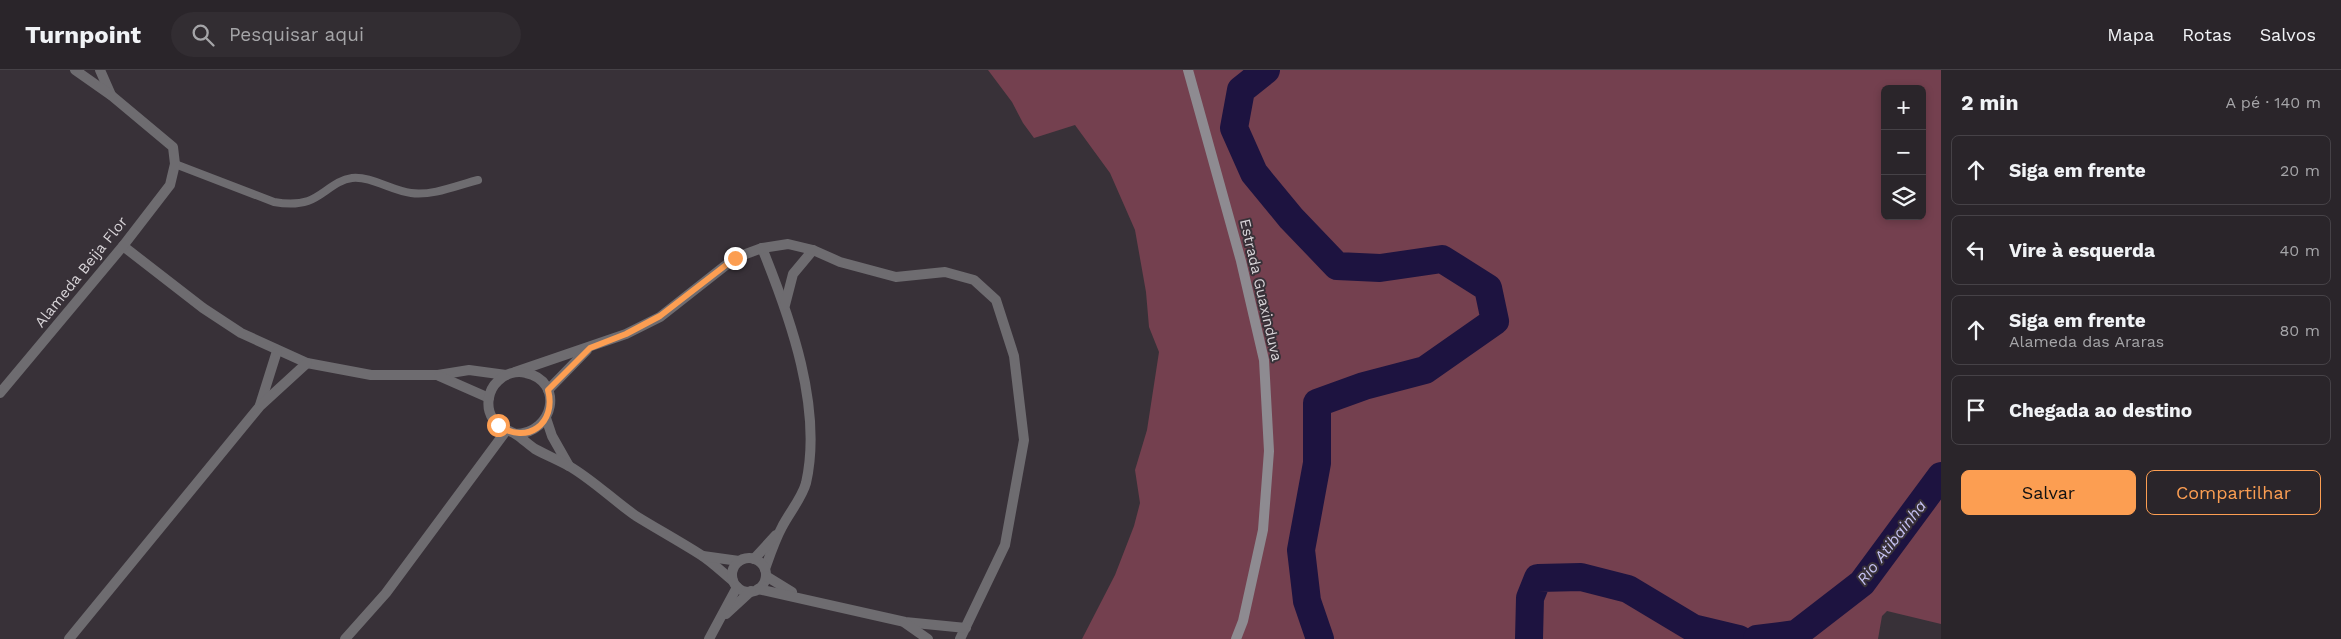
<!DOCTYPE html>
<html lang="pt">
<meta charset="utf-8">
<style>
body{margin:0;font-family:"Work Sans",sans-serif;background:#322d32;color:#f1f3f6}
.controls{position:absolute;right:15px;top:15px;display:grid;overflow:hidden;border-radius:8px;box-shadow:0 2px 8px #0003}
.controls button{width:45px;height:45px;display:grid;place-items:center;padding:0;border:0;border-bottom:1px solid #464247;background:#2a252a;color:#f1f3f6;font:25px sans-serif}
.stop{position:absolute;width:15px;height:15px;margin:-11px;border:4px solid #fc9e52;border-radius:50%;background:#fff}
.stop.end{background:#fc9e52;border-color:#fff;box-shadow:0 1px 5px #0008}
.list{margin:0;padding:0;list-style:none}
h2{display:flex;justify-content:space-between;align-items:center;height:65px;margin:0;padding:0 20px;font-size:21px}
h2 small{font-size:16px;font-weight:400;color:#a5a5a8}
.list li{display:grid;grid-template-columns:32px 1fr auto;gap:15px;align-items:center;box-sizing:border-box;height:70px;margin:0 10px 10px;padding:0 10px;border:1px solid #464247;border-radius:8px}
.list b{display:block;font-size:19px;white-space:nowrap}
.list p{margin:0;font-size:16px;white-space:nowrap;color:#a5a5a8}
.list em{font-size:16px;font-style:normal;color:#a5a5a8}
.actions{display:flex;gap:10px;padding:15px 20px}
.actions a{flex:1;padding:11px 0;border:1px solid #fc9e52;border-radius:8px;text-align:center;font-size:18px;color:#fc9e52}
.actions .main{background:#fc9e52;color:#111}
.icon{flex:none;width:28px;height:28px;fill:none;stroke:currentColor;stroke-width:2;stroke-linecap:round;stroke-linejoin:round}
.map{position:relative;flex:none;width:1941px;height:569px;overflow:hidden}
header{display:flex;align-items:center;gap:30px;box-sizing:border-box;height:70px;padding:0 25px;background:#2a252a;border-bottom:1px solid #464247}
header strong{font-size:24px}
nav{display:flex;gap:28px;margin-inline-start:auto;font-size:18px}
.search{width:350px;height:45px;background:#322d32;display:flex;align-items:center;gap:12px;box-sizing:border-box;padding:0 18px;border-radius:28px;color:#a5a5a8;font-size:19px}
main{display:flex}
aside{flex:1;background:#2a252a}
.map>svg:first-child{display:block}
</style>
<header>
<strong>Turnpoint</strong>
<div class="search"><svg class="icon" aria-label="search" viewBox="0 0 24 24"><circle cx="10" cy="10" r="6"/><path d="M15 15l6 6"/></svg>Pesquisar aqui</div>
<nav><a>Mapa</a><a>Rotas</a><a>Salvos</a></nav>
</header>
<main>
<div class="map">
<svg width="1941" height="569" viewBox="0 0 1941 569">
<rect width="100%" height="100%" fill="#383138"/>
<path fill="#74404f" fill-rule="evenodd" d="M988,0h953v554l-54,-13 -5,5 -4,23h-796l33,-64 19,-49 6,-23 -5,-33 12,-40 12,-78 -10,-25 -3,-35 -11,-62 -25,-57 -35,-48 -41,13 -11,-15 -11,-21zM1885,19h37v127h-37z"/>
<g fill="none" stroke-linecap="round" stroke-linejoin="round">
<g stroke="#1d1340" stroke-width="28">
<polyline points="1266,0 1241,20 1234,58 1254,103 1291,148 1337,196 1380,198 1442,189 1488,218 1495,251 1425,300 1364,316 1317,333 1317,393 1301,480 1307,531 1320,569"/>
<polyline points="1529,569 1530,528 1538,508 1581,507 1628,519 1693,558 1739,569"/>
<polyline points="1757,569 1796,564 1862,513 1941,406"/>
</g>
<path stroke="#6e6c70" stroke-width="8" d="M175,94l99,38c11,2 22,3 34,-1 15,-5 27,-21 44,-23 19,-2 40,13 59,15 22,3 47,-8 67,-13"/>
<g stroke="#6e6c70" stroke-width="10">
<polyline points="100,0 111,25"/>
<polyline points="123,176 203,238 241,263 307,293 371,305 438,305 469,300 506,305"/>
<path d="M762,178c28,69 61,160 44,235 -4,15 -17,30 -24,44 -7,13 -12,28 -17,42"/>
<polyline points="785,235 793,204 813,180"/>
<polyline points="515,302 626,264 660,247 735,188 762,178 788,174 813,180 840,192 896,207 945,202 974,210 996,230 1014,286 1024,370 1005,475 960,569"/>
<polyline points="439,306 489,328"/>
<polyline points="548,320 587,280"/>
<polyline points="0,323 123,176 170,115 175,94 173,77 112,26 75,0"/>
<polyline points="260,335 277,281"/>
<polyline points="546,348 552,366 569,396"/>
<path d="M515,364c40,-1 49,-53 11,-61 -10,-3 -21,1 -28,8 -10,9 -13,26 -5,38 6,10 15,10 24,16 6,4 12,10 18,14 11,6 23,11 34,17 24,14 44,34 67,50 21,13 43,25 65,39 11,7 21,17 32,26"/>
<polyline points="703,486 739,491"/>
<circle cx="749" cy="505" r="17"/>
<polyline points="754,489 776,465"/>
<polyline points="766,506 792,522"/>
<polyline points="758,519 905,552 966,558"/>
<polyline points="726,544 751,521"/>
<polyline points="905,553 928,569"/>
<polyline points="69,569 260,336 307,293"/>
<polyline points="345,569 386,523 506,361"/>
<polyline points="709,569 737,517"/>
</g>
<polyline stroke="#8e8b91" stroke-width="10" points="1188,0 1241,191 1264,290 1269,381 1263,460 1243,551 1236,569"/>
</g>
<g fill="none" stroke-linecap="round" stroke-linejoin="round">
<path stroke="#fc9e52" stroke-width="6" d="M498,355c29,21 59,-2 50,-35l42,-42 36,-14 34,-18 75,-58"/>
</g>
<g text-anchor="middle" stroke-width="4" stroke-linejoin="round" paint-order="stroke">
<g font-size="15" fill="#d7d3d7" stroke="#383138">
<text transform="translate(81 202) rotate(-51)" y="5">Alameda Beija Flor</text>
<text transform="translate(1261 220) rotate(77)" y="5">Estrada Guaxinduva</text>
</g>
<g font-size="16" font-style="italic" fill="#c5c1f2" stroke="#383138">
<text transform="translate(1891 472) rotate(-52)" y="6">Rio Atibainha</text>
</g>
</g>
</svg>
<div class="controls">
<button>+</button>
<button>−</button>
<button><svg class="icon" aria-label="layers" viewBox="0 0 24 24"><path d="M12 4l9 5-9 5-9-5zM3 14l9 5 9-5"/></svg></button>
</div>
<div class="stop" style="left:498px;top:355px"></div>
<div class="stop end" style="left:735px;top:188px"></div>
</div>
<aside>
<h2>2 min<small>A pé · 140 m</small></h2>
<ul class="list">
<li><svg class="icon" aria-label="ahead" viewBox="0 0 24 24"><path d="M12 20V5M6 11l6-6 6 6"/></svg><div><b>Siga em frente</b></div><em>20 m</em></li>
<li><svg class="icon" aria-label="left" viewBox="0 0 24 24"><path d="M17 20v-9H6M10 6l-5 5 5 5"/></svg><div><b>Vire à esquerda</b></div><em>40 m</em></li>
<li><svg class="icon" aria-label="ahead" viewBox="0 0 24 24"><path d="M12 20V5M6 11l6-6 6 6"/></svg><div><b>Siga em frente</b><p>Alameda das Araras</p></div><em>80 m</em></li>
<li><svg class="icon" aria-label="arrive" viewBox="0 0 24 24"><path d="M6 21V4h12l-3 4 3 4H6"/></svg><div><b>Chegada ao destino</b></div></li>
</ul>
<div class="actions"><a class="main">Salvar</a><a>Compartilhar</a></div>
</aside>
</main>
